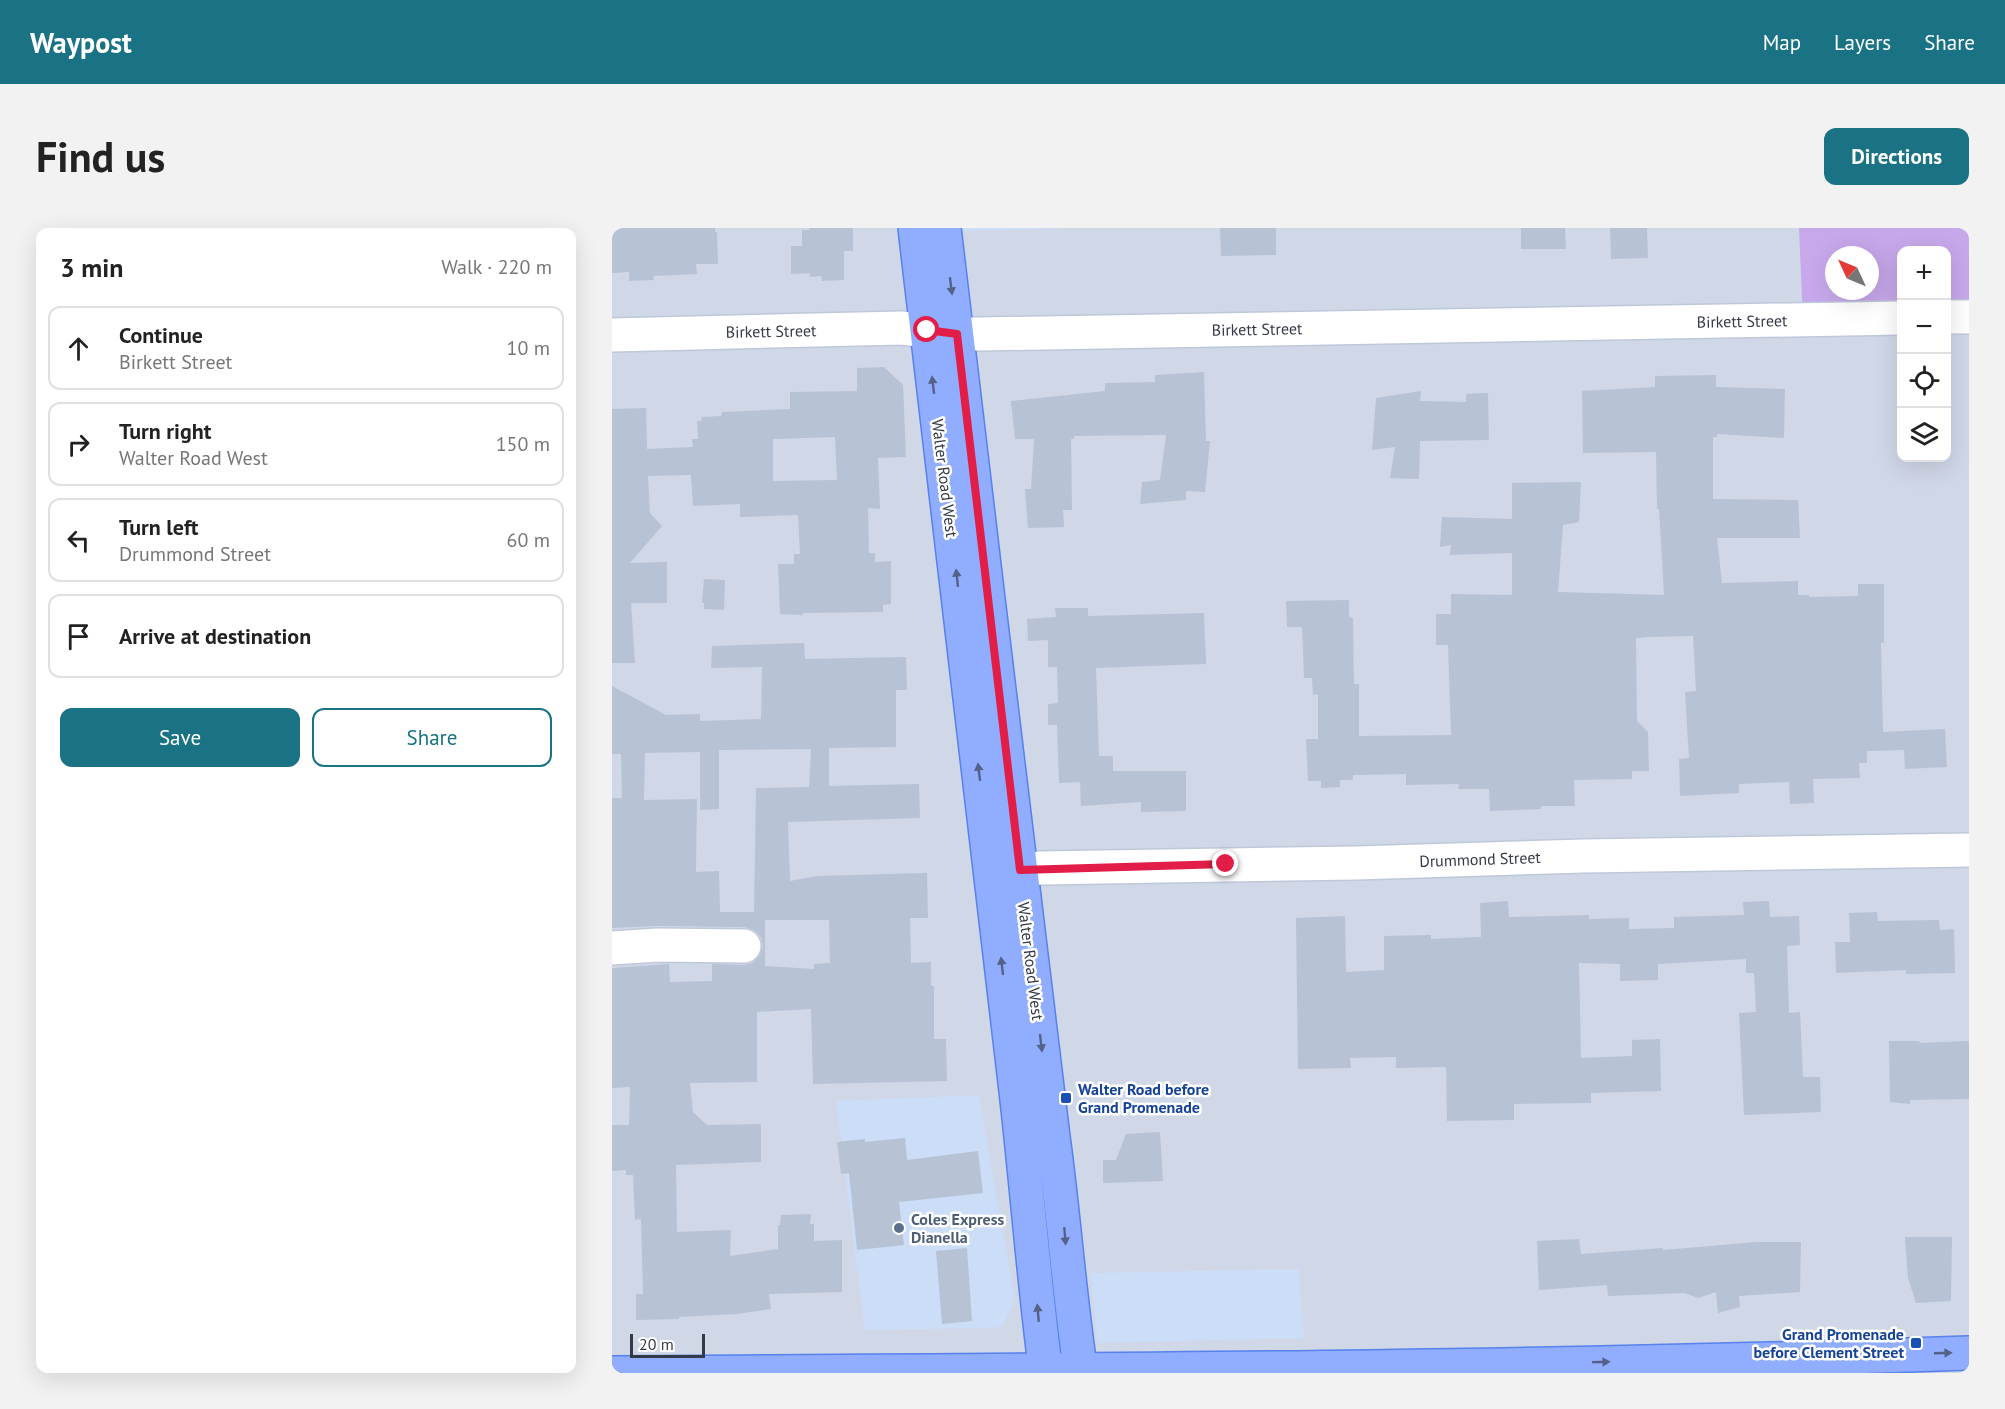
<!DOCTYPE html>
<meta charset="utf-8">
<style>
body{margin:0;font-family:"PT Sans",sans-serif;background:#f2f2f2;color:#222}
.controls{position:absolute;right:18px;top:18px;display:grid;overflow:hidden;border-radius:12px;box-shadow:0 6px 24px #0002}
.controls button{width:54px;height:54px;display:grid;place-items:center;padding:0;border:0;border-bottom:2px solid #e0e0e0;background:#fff;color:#222;font:30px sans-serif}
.compass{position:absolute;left:1213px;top:18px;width:54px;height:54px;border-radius:50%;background:#fff;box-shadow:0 6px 24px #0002;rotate:314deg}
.scale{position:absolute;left:18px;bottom:15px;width:75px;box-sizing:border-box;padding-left:6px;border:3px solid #333945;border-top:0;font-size:16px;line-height:21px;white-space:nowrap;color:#333945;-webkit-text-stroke:4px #fff;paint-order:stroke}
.stop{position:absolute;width:18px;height:18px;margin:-14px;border:4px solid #e11d48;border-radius:50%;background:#fff}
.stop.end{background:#e11d48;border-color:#fff;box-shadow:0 2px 6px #0008}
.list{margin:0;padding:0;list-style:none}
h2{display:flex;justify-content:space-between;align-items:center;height:78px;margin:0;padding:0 24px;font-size:26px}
h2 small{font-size:20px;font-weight:400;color:#767676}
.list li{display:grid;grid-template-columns:39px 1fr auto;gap:18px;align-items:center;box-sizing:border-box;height:84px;margin:0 12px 12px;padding:0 12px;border:2px solid #e0e0e0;border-radius:12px}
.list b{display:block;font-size:22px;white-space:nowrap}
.list p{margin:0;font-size:20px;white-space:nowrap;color:#767676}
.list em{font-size:20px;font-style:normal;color:#767676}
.actions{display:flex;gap:12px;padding:18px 24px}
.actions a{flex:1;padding:14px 0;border:2px solid #197385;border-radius:12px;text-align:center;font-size:21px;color:#197385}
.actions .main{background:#197385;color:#fff}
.icon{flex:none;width:33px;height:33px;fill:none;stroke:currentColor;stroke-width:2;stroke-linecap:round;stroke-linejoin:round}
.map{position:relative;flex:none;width:1357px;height:1145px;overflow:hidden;border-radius:12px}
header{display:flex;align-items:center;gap:36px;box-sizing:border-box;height:84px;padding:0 30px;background:#197385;color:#fff}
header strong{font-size:28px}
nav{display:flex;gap:33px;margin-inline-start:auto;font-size:21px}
.intro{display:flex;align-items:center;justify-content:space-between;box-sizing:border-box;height:144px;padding:0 36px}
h1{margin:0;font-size:42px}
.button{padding:15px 27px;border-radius:12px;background:#197385;color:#fff;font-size:21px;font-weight:700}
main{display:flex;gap:36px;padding:0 36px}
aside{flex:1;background:#fff;border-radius:12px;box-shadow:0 6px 24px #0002}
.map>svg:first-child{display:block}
</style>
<header>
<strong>Waypost</strong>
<nav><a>Map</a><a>Layers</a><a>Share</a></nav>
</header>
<div class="intro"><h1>Find us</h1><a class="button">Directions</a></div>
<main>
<aside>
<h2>3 min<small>Walk · 220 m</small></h2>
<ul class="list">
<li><svg class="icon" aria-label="ahead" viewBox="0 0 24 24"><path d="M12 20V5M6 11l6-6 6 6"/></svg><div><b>Continue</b><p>Birkett Street</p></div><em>10 m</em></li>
<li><svg class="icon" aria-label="right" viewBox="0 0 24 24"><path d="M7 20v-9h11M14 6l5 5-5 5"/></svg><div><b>Turn right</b><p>Walter Road West</p></div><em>150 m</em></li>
<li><svg class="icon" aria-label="left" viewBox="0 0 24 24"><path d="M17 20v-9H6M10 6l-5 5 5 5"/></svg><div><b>Turn left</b><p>Drummond Street</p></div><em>60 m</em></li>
<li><svg class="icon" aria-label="arrive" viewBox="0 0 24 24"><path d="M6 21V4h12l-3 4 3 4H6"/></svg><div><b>Arrive at destination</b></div></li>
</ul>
<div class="actions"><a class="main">Save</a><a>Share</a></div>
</aside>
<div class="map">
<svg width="1357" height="1145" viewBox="0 0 1357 1145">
<rect width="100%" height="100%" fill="#e3e7f3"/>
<path fill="#d0d7e7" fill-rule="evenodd" d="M0,0h1357v1145h-1357zM1290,22h44v208h-44zM1222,27h36v36h-36z"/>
<g fill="#cbddf7">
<polygon points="352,0 460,0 352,3"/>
<polygon points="367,867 403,1072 391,1098 380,1100 253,1102 224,873"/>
<polygon points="687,1041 692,1110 486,1115 478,1045"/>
</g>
<path fill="#c7a8eb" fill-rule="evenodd" d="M1187,0h170v87l-22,2 -1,-67h-44l-1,68 -98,2zM1222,27h36v36h-36z"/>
<g fill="#b7c2d5" fill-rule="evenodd">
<polygon points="0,0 103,0 103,4 105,4 106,36 84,36 85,46 41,48 42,52 17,53 17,44 0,45"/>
<polygon points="197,0 241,0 241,23 232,23 232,52 210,53 209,48 198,49 198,45 179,46 179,18 190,18 190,2 197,2"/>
<polygon points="608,0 664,0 664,27 609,28"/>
<polygon points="909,0 953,0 954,21 909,21"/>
<polygon points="998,0 1035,0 1036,30 999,31"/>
<path d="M272,139l19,18 3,72 -28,1 2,51 -12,-1 1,45h6v9l16,-1v43l-8,1v7l-80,1v2l-23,-1 -2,-50h16v-10h6l-2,-39 -58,2v-13l-47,2 -2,-31 -43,1 2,37 12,13 -32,37 37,-1v41h-36l4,60h-23v-254l34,-1 1,41 46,-2 -1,-8h6l-1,-18h4l1,-4 19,-1 1,-4 68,-3v-17l67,-1v-23zM223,209l2,43 -64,1v-42z"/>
<polygon points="592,144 594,213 598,213 593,264 574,263 574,272 528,276 530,254 548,252 554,207 462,208 462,211 459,211 460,282 451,282 452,299 416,300 413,261 419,261 422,211 403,211 399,173 493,163 493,155 543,154 543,147"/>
<polygon points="1104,147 1104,159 1173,161 1172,210 1105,206 1105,209 1101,209 1101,271 1186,272 1188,310 1105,310 1110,355 1186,353 1186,367 1197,367 1197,369 1246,368 1246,356 1272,356 1272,415 1269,415 1271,504 1333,501 1335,539 1293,541 1292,522 1255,523 1255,535 1247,535 1248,550 1201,551 1202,575 1178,576 1177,554 1127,556 1127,565 1068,568 1067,531 1077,530 1073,464 1084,463 1081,408 1038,409 1024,410 1025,493 1036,504 1037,543 1020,543 1020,551 962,552 963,578 929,578 929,581 878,583 877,561 846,561 847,556 794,557 794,546 741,547 741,552 728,552 728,559 709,560 709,553 696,553 694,511 706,511 706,466 701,467 700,450 692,450 690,399 675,399 674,373 737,372 737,389 741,390 742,456 747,456 747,508 839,507 836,417 824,417 824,386 839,386 839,366 900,367 900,325 838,327 839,317 828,319 830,289 900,291 900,255 969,254 967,294 951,297 946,364 1052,367 1047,281 1045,281 1044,224 971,225 970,163 1043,159 1043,148"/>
<polygon points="809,163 808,173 854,174 854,166 876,165 877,212 808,213 807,251 778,250 783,219 760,222 764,170"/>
<polygon points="92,351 113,352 112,382 92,381 92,375 90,375"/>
<polygon points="443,380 476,380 476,388 592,385 594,436 484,440 487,528 501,528 501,543 574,543 574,583 529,584 529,574 469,578 468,554 447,555 445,497 436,497 436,476 446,475 445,439 436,439 436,412 416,413 415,391 444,389"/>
<path d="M192,415l1,16 101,-2 1,33h-11v57l-67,1v38l90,-2 1,34 -132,4 2,59 27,-5 110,-3 1,45h-18l1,45 20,-1v24h3v53h12l1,42 -134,3 -2,-75 -54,3v70l-67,1 3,29 14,13 54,-1v38l-85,3 1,67 54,-2 -1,26 48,-7v-24h2l1,-10 30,-1 -1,10h4v17l28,-1v52l-73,2 2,15 -34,5 -58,3v2l-43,1v-26h7l-2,-75 -6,1 -2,-45h-7v-5l-14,1v-46h17l1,-38 -18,1v-120l57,-4 1,18 42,-1v-17l32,1 9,-2 7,-8 3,-9 -2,-9 -7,-7 -10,-3 -87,-1 -45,2v-130h10l-1,-44h-9v-68l54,29 34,-1v7l61,-2 1,-52 -51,1 1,-22zM199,521l-2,38 -53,1 -2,124h-34l-1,-41 -23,1 1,-73 -53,1 1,-47 55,-1v58l19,-1v-59zM153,692h64l1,43 -16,1v5l-49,-3z"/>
<polygon points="896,673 897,689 977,687 977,691 1017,690 1017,701 1062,700 1062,689 1132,687 1131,674 1157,673 1158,689 1187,688 1188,717 1175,718 1177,785 1188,784 1191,849 1208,849 1209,884 1132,887 1127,785 1144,784 1142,745 1134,745 1134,731 1046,736 1046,752 1008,753 1008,736 967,735 969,830 1020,828 1020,812 1048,811 1049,863 979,865 979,875 902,876 902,892 835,893 834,839 784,840 784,829 738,830 739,840 686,841 684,690 733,688 734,744 772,742 772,708 819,707 819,711 869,709 868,675"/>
<polygon points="1265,684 1266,693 1327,692 1328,702 1342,701 1343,745 1294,746 1294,742 1224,745 1223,714 1238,714 1237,685"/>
<polygon points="1277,813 1307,813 1308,815 1357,813 1357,871 1298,872 1298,876 1278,874"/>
<polygon points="548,904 551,953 491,955 491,932 504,932 514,906"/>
<polygon points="293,910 295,932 366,923 371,965 287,974 292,1017 245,1022 237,945 229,946 225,914 253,911 253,914"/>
<polygon points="1293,1009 1340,1009 1339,1073 1304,1075 1296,1050"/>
<polygon points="967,1011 969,1026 1051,1020 1051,1022 1145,1014 1189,1014 1188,1064 1127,1068 1128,1079 1106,1085 1104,1064 1086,1070 1073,1065 996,1068 995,1057 927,1062 925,1013"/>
<polygon points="355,1020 360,1093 330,1096 324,1023"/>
</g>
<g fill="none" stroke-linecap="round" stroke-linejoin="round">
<defs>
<g id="minor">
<polyline points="1334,89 1357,89"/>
<polyline points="0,107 289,100 345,106 368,106 1290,90"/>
<polyline points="381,644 429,640 744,635 972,628 1357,622"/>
<polyline points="0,720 45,717 132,718"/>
</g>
<g id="major">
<path d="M303,0c33,282 66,564 99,846 12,99 19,200 32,299"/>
<path d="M332,0c37,303 70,606 109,909 11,79 16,158 28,236"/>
<path d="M0,1145c452,-3 905,-4 1357,-20"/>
</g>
</defs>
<use href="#minor" stroke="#bfc7da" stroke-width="36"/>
<use href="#major" stroke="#5781ed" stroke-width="36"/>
<use href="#minor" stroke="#fff" stroke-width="33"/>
<use href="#major" stroke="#90adff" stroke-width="33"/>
</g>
<defs><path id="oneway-solid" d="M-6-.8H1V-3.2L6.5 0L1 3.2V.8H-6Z" transform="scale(1.5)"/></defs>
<g fill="#546286">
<use href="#oneway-solid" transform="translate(339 58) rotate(83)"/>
<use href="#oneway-solid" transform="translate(321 157) rotate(-97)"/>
<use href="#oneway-solid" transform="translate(345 350) rotate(-96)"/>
<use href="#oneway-solid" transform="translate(367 544) rotate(-97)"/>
<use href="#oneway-solid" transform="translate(390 738) rotate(-97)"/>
<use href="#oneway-solid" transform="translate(429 815) rotate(83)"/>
<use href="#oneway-solid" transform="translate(453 1008) rotate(85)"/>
<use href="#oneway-solid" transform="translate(426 1085) rotate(-95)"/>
<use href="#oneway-solid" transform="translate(1331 1125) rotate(-2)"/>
<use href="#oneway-solid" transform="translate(989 1134) rotate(-1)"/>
</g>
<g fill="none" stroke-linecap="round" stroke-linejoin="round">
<polyline stroke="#e11d48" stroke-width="8" points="315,102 345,106 408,642 614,636"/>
</g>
<g fill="#1a4fb4" stroke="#fff" stroke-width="2">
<rect x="448" y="864" width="12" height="12" rx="3"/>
<rect x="1298" y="1109" width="12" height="12" rx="3"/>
</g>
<circle fill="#5c6f8a" stroke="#fff" stroke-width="2" cx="287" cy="1000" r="6"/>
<g text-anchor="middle" stroke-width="5" stroke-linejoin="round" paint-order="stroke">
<g font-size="16" fill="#333945" stroke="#fff">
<text transform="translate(1130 93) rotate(-1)" y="6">Birkett Street</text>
<text transform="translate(645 101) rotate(-1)" y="6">Birkett Street</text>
<text transform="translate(159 103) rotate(-1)" y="6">Birkett Street</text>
<text transform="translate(333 250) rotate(83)" y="6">Walter Road West</text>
<text transform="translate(868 631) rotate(-2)" y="6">Drummond Street</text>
<text transform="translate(419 733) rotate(83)" y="6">Walter Road West</text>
</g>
<g font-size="16" font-weight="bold" fill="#164399" stroke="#fff" text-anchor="start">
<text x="466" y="867">Walter Road before<tspan x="466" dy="18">Grand Promenade</tspan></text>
<text x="1292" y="1112" text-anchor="end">Grand Promenade<tspan x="1292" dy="18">before Clement Street</tspan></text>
</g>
<g font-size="16" font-weight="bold" fill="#4e5e75" stroke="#fff" text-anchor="start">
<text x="299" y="997">Coles Express<tspan x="299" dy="18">Dianella</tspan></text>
</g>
</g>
</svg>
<div class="controls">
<button>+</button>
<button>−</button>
<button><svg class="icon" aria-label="locate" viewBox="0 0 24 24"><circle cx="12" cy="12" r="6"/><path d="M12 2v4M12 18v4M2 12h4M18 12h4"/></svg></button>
<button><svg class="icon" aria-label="layers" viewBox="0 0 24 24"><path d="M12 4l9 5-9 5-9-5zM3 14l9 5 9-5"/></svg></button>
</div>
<svg class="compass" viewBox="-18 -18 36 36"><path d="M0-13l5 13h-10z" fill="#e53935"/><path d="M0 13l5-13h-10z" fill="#767676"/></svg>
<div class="scale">20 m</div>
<div class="stop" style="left:315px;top:102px"></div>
<div class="stop end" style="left:614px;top:636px"></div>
</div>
</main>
